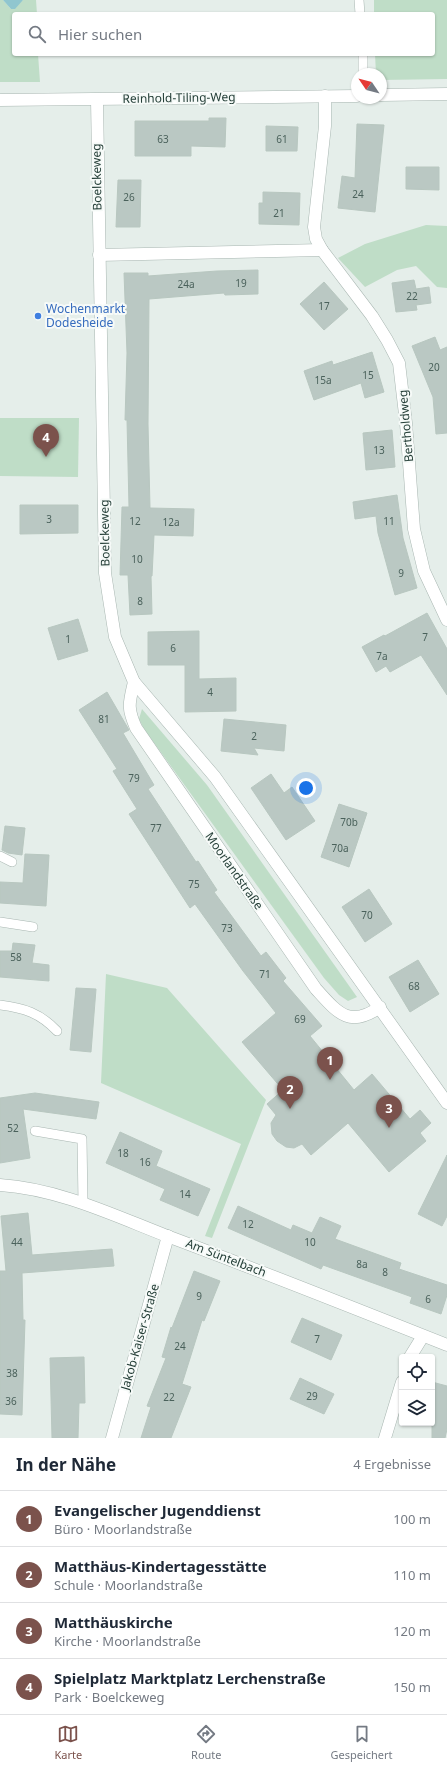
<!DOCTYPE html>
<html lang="de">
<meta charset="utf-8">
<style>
body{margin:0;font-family:"Noto Sans",sans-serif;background:#f6f6f7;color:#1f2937}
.controls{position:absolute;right:12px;bottom:12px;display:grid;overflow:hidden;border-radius:4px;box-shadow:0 1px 3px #0004}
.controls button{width:36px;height:36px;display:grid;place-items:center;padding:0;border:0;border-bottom:1px solid #e0e1e3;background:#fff;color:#1f2937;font:20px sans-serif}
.compass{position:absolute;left:351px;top:68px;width:36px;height:36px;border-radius:50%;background:#fff;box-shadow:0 1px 3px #0004;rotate:305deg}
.you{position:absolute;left:306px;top:788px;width:14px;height:14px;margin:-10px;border:3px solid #fff;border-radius:50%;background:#1a73e8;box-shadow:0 0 0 6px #1a73e833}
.badge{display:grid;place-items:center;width:26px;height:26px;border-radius:50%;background:#7b524c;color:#fff;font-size:13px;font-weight:700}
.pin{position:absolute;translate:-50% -33px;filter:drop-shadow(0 1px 2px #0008)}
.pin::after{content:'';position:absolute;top:21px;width:14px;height:12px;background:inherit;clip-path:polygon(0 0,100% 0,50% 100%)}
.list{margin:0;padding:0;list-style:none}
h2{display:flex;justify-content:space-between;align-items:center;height:52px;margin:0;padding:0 16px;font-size:17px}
h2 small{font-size:13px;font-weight:400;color:#747a83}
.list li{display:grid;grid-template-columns:26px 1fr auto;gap:12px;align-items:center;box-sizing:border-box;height:56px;padding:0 16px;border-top:1px solid #e0e1e3}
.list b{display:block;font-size:15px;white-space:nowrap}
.list p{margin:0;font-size:13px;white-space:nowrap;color:#747a83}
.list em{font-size:13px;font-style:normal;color:#747a83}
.icon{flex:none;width:22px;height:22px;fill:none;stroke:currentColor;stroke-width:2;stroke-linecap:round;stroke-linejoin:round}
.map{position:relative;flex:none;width:447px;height:1438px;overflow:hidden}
.search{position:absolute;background:#fff;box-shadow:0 1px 3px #0004;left:12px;right:12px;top:12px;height:44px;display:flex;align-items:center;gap:10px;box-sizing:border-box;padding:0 14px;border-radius:4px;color:#747a83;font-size:15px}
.sheet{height:276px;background:#fff}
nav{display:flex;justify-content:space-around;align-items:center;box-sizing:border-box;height:56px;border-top:1px solid #e0e1e3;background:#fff;font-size:11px;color:#747a83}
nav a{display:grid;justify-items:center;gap:2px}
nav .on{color:#7b524c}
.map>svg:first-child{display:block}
</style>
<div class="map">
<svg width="447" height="1438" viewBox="0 0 447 1438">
<rect width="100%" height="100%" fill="#e5eeea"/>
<g fill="#bfddc7">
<polygon points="0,0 3,0 11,9 23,0 36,0 37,14 14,14 14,54 38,54 40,82 0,82"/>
<polygon points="374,0 447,0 447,79 381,80 381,74 376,74 375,54 433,54 433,14 374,14"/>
<polygon points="426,225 447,226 447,288 437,287 416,266 397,270 365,287 338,258 365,244"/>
<polygon points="0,418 79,418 78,477 0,476"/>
<polygon points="142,709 207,785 357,997 348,1001 339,995 324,978 144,729 139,719"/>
<polygon points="106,974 167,988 266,1100 212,1238 205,1236 241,1144 101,1083"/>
</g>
<polygon fill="#90c6cf" points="3,0 23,0 15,9 11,9"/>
<g fill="#bac8c3" stroke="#b8c7c0">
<polygon points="209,118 226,118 225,147 191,146 191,156 135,156 135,121 209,121"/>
<polygon points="357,124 384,125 375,212 338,208 342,176 355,178"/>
<polygon points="266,126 298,127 297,151 266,151"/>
<polygon points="406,167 439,167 439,190 406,189"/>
<polygon points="118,180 141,180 140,227 116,227"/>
<polygon points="263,192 300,193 299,225 259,224 259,203 263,203"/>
<polygon points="258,270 258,294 225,295 224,293 149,299 148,424 150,508 194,509 193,536 154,535 152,576 151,576 152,614 130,615 128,575 120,575 122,507 129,507 127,420 125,420 127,353 124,273 148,273 148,276 217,271"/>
<polygon points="414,280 416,289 429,287 431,303 416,305 417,310 396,312 392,283"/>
<polygon points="324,282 348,309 324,330 300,304"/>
<polygon points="435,337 440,350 447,347 447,433 436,434 433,397 412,346"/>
<polygon points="372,352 384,392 365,398 361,383 314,400 304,371 332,361 333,365"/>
<polygon points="392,430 395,467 366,470 363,433"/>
<polygon points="397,495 403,538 417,588 395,595 378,533 376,516 355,519 353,502"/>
<polygon points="20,505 78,505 78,533 20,534"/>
<polygon points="427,613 447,649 447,695 421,655 390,672 386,666 376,672 362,647 384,635 385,636"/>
<polygon points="78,619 88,651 58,660 48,628"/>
<polygon points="199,631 199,679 236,678 236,711 185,712 185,665 148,665 148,632"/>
<polygon points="107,692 129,730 123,733 154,785 148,789 196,862 198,861 217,890 214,892 261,956 266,952 286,978 283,981 322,1026 310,1036 354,1090 372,1074 410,1119 420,1110 431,1123 420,1133 426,1141 389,1172 348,1123 311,1155 302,1144 294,1148 286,1147 277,1141 272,1134 271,1123 276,1115 267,1104 283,1090 242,1042 276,1013 243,971 195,904 190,908 129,814 137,809 113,771 117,769 79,710"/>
<polygon points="224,719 286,725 284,751 254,748 258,755 221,751"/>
<polygon points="271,774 284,793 292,787 315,821 286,840 251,788"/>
<polygon points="339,804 367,813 349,867 321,857"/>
<polygon points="5,826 25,828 22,855 8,853 2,850"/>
<polygon points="25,854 49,855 46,906 0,903 0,882 23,883"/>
<polygon points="369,889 392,924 365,942 342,907"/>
<polygon points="13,943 35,945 32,963 49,965 49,981 0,977 0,951 12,951"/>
<polygon points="418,960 439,994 410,1012 389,977"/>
<polygon points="76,988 96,989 91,1052 70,1050"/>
<polygon points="35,1093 99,1102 96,1119 23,1109 30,1158 0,1163 0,1098"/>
<polygon points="120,1132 162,1151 156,1166 210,1189 198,1216 160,1200 165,1189 106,1163"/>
<polygon points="447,1155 447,1216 442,1226 418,1214"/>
<polygon points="238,1206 291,1230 293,1225 312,1233 320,1217 341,1226 335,1239 401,1263 399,1269 447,1285 447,1295 441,1314 410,1303 412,1297 323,1265 321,1269 228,1228"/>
<polygon points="28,1213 32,1255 112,1249 114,1266 22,1273 23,1320 25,1320 22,1415 0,1414 0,1271 6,1271 1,1216"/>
<polygon points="194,1271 220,1281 204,1321 202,1320 182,1384 191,1387 171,1438 141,1438 151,1407 147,1406 166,1358 162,1357 171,1327 172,1328"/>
<polygon points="302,1318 342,1335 331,1360 291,1342"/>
<polygon points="84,1357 85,1403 79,1403 78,1438 52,1438 50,1358"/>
<polygon points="300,1378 334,1394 324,1414 290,1399"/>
<polygon points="432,1382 447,1386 447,1429 445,1438 432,1438"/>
</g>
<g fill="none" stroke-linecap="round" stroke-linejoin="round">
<defs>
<g id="service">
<polyline points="359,0 360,14"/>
<polyline points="363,74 363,54"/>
<polyline points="0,856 12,862"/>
<polyline points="0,922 33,927"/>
<path d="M0,1005c24,3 40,8 57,26"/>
<polyline points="35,1131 82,1139 83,1203"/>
</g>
<g id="minor">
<polyline points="381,95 447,94"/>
<polyline points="325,96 325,126 314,227 316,239 322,250 372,316 387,340 399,363 406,423 414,529 424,571 447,620"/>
<polyline points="0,100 357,96"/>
<polyline points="97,100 105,573 115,637 134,682 215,777 447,1103"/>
<polyline points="99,255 322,250"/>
<path d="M134,682c-5,21 -7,26 2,46l180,261c21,23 33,40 64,18"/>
<path d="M0,1185c59,4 113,30 167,51 94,35 187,72 280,109"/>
<polyline points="410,1357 423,1336"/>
<polyline points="112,1438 168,1236"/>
<polyline points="385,1438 402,1382"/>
</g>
</defs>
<use href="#service" stroke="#a8b6b1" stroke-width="10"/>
<use href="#minor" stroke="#a8b6b1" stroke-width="13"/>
<use href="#service" stroke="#fff" stroke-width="9"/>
<use href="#minor" stroke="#fff" stroke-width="12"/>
</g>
<circle fill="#3f7fe0" stroke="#f6faf8" stroke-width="1.5" cx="38" cy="316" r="4"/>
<g text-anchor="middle" stroke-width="4" stroke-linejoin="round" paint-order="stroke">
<g font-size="10" fill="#4a615b">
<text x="163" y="143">63</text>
<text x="282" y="143">61</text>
<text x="358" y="198">24</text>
<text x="129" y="201">26</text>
<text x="279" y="217">21</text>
<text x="241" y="287">19</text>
<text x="186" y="288">24a</text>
<text x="412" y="300">22</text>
<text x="324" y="310">17</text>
<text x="434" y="371">20</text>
<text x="368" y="379">15</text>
<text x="323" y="384">15a</text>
<text x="379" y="454">13</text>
<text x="49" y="523">3</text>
<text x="135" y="525">12</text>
<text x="389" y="525">11</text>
<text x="171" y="526">12a</text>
<text x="137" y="563">10</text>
<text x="401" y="577">9</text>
<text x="140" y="605">8</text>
<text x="425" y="641">7</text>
<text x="68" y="643">1</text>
<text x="173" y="652">6</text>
<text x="382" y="660">7a</text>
<text x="210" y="696">4</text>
<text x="104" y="723">81</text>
<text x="254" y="740">2</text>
<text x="134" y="782">79</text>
<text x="349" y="826">70b</text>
<text x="156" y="832">77</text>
<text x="340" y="852">70a</text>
<text x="194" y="888">75</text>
<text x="367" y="919">70</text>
<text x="227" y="932">73</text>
<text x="16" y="961">58</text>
<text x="265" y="978">71</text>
<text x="414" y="990">68</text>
<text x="300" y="1023">69</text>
<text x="13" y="1132">52</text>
<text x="123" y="1157">18</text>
<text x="145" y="1166">16</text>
<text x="185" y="1198">14</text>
<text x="248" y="1228">12</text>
<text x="17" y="1246">44</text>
<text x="310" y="1246">10</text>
<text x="362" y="1268">8a</text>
<text x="385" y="1276">8</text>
<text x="199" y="1300">9</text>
<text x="428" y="1303">6</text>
<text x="317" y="1343">7</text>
<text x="180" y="1350">24</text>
<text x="12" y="1377">38</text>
<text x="312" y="1400">29</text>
<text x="169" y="1401">22</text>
<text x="11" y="1405">36</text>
</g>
<g font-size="12" fill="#253f38" stroke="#f6faf8">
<text transform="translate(179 98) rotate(-1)" y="4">Reinhold-Tiling-Weg</text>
<text transform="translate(97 177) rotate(-91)" y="4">Boelckeweg</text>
<text transform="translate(406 426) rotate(-95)" y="4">Bertholdweg</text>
<text transform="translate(105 533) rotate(-91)" y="4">Boelckeweg</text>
<text transform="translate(234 871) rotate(55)" y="4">Moorlandstraße</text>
<text transform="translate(226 1258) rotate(21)" y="4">Am Süntelbach</text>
<text transform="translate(140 1337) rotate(-74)" y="4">Jakob-Kaiser-Straße</text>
</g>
<g font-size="12" fill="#366cbe" stroke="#f6faf8" text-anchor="start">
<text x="46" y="313">Wochenmarkt<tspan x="46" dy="14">Dodesheide</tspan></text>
</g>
</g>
</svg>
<div class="controls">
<button><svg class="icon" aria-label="locate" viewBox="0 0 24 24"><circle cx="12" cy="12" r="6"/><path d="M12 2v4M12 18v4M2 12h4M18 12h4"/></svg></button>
<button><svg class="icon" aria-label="layers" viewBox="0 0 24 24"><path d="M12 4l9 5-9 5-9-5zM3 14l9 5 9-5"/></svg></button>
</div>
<svg class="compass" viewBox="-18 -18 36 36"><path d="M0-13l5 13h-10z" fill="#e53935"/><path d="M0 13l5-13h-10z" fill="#747a83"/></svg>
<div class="you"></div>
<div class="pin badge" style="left:330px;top:1080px">1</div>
<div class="pin badge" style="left:290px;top:1109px">2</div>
<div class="pin badge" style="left:389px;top:1128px">3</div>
<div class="pin badge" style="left:46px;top:457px">4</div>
<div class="search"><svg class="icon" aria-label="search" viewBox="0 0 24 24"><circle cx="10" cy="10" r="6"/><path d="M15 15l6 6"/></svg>Hier suchen</div>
</div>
<section class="sheet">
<h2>In der Nähe<small>4 Ergebnisse</small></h2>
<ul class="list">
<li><span class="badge">1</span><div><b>Evangelischer Jugenddienst</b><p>Büro · Moorlandstraße</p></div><em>100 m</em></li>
<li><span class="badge">2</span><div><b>Matthäus-Kindertagesstätte</b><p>Schule · Moorlandstraße</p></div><em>110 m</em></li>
<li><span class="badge">3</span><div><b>Matthäuskirche</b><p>Kirche · Moorlandstraße</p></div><em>120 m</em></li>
<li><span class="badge">4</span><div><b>Spielplatz Marktplatz Lerchenstraße</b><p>Park · Boelckeweg</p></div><em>150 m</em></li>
</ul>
</section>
<nav>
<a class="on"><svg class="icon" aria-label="map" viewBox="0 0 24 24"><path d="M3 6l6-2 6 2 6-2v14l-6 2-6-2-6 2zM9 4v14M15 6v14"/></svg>Karte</a>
<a><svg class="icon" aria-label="directions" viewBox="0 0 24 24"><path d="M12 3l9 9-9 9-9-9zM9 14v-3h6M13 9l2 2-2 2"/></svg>Route</a>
<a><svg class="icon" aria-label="saved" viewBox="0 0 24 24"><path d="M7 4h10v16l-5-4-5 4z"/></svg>Gespeichert</a>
</nav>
